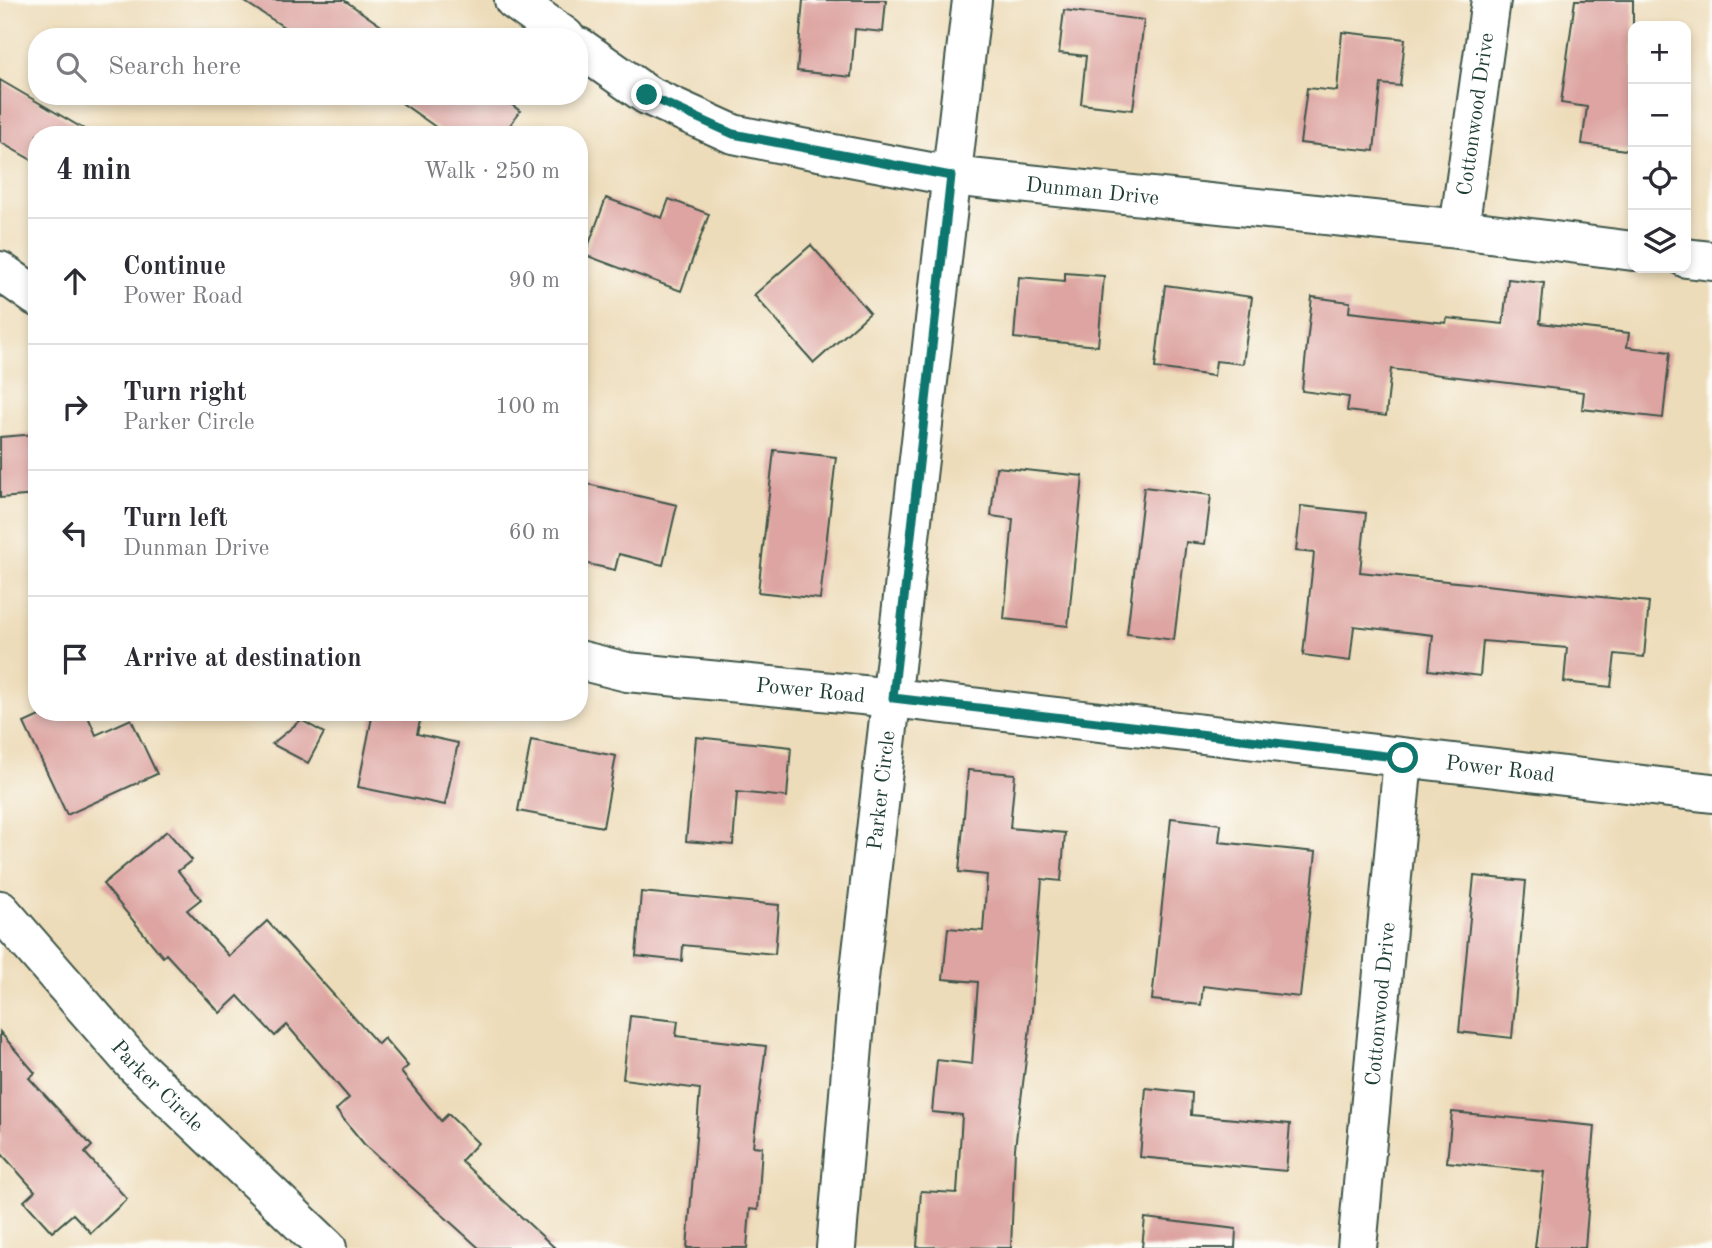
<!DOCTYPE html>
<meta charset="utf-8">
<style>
body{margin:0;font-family:"Old Standard TT",serif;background:#f2f2f3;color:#2b2b33}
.controls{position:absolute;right:21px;top:21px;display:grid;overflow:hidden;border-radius:14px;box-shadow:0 4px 10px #0003}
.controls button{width:63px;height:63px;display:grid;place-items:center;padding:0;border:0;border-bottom:2px solid #e1e1e2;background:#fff;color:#2b2b33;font:35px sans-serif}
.stop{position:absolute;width:21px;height:21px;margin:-16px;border:5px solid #0f766e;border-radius:50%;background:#fff}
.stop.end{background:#0f766e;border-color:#fff;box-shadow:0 2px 7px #0008}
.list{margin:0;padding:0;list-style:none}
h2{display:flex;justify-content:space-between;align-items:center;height:91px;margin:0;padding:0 28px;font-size:30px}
h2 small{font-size:23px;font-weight:400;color:#7c7c81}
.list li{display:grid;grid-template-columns:46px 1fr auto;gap:21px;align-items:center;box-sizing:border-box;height:126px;padding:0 28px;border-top:2px solid #e1e1e2}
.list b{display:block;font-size:26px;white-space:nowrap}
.list p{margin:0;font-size:23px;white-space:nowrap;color:#7c7c81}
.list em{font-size:23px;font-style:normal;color:#7c7c81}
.icon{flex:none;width:38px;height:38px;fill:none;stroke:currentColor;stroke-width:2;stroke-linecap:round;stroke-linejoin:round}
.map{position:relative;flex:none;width:1712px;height:1248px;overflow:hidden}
.search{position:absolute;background:#fff;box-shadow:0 4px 10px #0003;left:28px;top:28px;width:560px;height:77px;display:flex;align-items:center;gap:18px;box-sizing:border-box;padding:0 24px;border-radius:28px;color:#7c7c81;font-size:26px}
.panel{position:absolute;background:#fff;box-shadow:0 4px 10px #0003;left:28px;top:126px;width:560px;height:595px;border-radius:28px}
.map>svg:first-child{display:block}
</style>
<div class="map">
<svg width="1712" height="1248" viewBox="0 0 1712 1248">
<rect width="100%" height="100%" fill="#fdfcf7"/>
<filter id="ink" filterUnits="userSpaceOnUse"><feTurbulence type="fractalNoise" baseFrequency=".0143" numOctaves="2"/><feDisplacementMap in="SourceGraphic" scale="14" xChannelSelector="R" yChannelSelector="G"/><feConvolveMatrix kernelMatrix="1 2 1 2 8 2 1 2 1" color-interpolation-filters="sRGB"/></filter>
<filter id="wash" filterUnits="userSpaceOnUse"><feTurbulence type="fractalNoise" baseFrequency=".00686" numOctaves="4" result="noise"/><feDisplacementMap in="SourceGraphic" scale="28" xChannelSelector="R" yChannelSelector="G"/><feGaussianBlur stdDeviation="1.57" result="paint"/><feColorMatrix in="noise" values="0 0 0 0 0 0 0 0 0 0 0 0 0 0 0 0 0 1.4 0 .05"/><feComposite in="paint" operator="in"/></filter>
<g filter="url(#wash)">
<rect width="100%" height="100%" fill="#eddcb9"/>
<g id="blocks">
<g fill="#dda4a1">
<polygon points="242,0 344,0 397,37 307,37 300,32 298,36"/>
<polygon points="803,0 886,0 883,32 855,29 851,77 797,71"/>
<polygon points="1575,0 1633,0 1633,151 1582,144 1587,107 1561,103"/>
<polygon points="1064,10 1144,20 1133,110 1081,104 1086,56 1059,53"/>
<polygon points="1342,32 1405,39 1400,86 1381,84 1374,151 1300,143 1307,88 1337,91"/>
<polygon points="0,80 94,135 37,135 37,163 0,142"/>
<polygon points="392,96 500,96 520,111 503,135 447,135"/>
<polygon points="606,198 662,218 669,199 709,214 681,291 585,255"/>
<polygon points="811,245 870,313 814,363 754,295"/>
<polygon points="1065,273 1104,276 1098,346 1014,338 1019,277 1065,281"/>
<polygon points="1508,279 1544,283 1540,323 1629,333 1627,347 1670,352 1663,418 1582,409 1584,392 1391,369 1386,416 1347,411 1349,397 1302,391 1312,297 1350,302 1349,312 1446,323 1447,318 1503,324"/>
<polygon points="1165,285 1252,297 1243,364 1216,361 1214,376 1155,368"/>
<polygon points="37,434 37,495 0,498 0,437"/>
<polygon points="774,450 836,457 820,599 758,592"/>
<polygon points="996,467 1083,476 1068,626 1004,619 1013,519 991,516"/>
<polygon points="579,482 677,505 663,565 619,554 615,570 579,562"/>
<polygon points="1144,487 1211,495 1205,544 1186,542 1174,640 1127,634"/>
<polygon points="1301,506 1366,513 1360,572 1649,602 1644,657 1615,654 1611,687 1564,682 1567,648 1483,641 1480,676 1429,670 1433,635 1354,626 1350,661 1303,655 1314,553 1296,551"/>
<polygon points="48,712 86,712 96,735 131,719 157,774 67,815 24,723"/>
<polygon points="373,712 422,712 417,734 458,743 445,805 358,787"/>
<polygon points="301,720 324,733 308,763 272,744"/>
<polygon points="696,737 791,747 787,797 737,792 733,845 686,841"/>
<polygon points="531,740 616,756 603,827 518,811"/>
<polygon points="968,770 1015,774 1010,828 1065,833 1061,881 1042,879 1032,1011 1015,1148 1011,1248 917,1247 921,1191 957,1193 962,1115 932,1112 937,1060 972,1064 978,982 943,979 948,928 983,931 987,875 959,872"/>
<polygon points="1171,818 1221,824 1219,842 1316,852 1300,997 1203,986 1201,1005 1152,1000"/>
<polygon points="167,831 192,860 178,871 201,899 187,910 229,956 267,921 378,1044 384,1038 408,1066 401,1072 441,1121 448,1114 478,1143 461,1161 555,1248 479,1248 364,1144 336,1110 349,1098 287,1025 275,1036 238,996 220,1013 166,954 163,957 103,884"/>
<polygon points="1474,876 1526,881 1512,1038 1459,1032"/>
<polygon points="641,892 779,905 775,954 683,945 682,961 636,956"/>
<polygon points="630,1016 678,1021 676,1036 766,1046 753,1146 762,1147 758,1210 750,1209 747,1248 687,1248 700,1089 623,1079"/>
<polygon points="0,1032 35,1073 29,1078 92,1146 85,1153 127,1199 91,1233 73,1214 52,1232 24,1201 35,1191 0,1152"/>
<polygon points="1146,1088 1192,1093 1191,1115 1290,1124 1286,1171 1140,1157"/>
<polygon points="1452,1112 1595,1126 1585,1248 1535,1248 1544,1172 1447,1162"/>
<polygon points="1145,1218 1236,1229 1235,1248 1142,1248"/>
</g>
</g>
</g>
<g filter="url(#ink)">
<use href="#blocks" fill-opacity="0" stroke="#3e5548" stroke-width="2"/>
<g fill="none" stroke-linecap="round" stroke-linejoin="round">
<defs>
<g id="minor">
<polyline points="514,0 565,37"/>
<path id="s1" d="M579,47l68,48 86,39 69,14 149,28 508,53 174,22"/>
<path id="s2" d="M1459,229l32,-229"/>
<polyline points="1686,258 1712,261"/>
<polyline points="0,271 37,297"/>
<path id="s3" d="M579,660l48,12 266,26 819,95"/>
<path id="s4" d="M0,910l135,155 192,183"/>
<path id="s5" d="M836,1248l22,-261 114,-987"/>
<path id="s6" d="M1357,1248l46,-489"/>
</g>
</defs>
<use href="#minor" stroke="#3e5548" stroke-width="42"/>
<use href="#minor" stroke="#fff" stroke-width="38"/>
</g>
</g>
<g fill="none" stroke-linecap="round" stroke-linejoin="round" filter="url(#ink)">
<polyline stroke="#0f766e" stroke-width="9" points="647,95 733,134 951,176 893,698 1403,758"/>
</g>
<g text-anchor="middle" stroke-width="6" stroke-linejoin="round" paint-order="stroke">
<g font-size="21" fill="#1f3d34" stroke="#fdfcf7">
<text dy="7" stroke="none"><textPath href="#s2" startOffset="116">Cottonwood Drive</textPath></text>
<text dy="7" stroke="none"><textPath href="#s1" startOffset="542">Dunman Drive</textPath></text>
<text dy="7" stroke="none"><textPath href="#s3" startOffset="234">Power Road</textPath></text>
<text dy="7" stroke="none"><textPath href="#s3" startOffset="928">Power Road</textPath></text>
<text dy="7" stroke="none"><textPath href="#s5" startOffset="460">Parker Circle</textPath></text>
<text dy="7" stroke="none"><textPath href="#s6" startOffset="245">Cottonwood Drive</textPath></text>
<text dy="7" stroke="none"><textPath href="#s4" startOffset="236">Parker Circle</textPath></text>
</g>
</g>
</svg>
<div class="controls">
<button>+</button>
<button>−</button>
<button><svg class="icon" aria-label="locate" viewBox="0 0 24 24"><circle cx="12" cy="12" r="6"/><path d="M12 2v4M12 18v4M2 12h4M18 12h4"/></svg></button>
<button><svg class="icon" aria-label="layers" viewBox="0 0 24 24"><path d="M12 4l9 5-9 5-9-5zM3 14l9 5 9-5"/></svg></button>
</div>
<div class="stop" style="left:1403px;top:758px"></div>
<div class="stop end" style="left:647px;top:95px"></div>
<div class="search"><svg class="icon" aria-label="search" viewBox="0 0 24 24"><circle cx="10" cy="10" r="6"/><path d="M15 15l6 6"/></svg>Search here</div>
<section class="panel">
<h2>4 min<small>Walk · 250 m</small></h2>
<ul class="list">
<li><svg class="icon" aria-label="ahead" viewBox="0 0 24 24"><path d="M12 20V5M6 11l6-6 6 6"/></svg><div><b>Continue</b><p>Power Road</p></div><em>90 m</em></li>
<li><svg class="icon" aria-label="right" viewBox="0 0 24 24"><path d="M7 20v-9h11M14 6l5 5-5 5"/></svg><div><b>Turn right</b><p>Parker Circle</p></div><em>100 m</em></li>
<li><svg class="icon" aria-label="left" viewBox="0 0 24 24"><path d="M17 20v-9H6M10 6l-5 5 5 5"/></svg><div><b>Turn left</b><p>Dunman Drive</p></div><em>60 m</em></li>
<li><svg class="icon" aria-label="arrive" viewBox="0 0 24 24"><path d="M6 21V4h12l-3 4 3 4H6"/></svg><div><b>Arrive at destination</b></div></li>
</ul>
</section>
</div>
